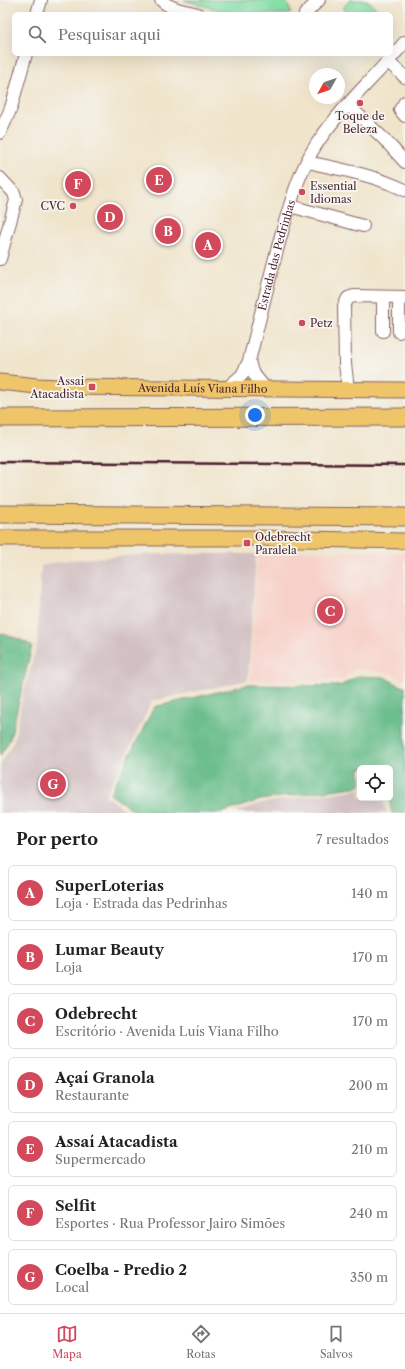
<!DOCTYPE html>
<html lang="pt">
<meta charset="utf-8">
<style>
body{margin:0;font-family:"Libre Caslon Text",serif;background:#f6f6f6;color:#222}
.controls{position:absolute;right:12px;bottom:12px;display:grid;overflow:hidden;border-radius:6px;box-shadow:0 4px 16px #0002}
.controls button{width:36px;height:36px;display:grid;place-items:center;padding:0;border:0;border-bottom:1px solid #e0e0e0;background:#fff;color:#222;font:20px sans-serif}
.compass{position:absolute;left:309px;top:68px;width:36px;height:36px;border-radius:50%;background:#fff;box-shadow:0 4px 16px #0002;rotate:230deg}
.you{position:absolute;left:255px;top:415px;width:14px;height:14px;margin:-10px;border:3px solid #fff;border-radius:50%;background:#1a73e8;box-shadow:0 0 0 6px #1a73e833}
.badge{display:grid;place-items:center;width:26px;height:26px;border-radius:50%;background:#d1495b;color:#fff;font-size:13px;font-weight:700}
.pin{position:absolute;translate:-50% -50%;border:2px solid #fff;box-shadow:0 1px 4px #0006}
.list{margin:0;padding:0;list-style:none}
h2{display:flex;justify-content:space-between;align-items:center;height:52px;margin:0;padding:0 16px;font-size:17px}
h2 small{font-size:13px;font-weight:400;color:#767676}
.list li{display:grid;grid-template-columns:26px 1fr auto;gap:12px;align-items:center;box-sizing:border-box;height:56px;margin:0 8px 8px;padding:0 8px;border:1px solid #e0e0e0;border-radius:6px}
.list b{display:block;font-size:15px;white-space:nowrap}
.list p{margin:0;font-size:13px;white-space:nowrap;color:#767676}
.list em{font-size:13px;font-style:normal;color:#767676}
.icon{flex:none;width:22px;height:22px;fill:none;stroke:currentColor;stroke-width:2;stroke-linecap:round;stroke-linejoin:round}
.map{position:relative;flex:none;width:405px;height:813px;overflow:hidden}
.search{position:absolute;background:#fff;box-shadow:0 4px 16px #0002;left:12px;right:12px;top:12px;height:44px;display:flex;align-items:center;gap:10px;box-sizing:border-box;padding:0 14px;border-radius:6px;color:#767676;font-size:15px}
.sheet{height:500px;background:#fff}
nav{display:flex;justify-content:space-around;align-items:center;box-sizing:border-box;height:56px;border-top:1px solid #e0e0e0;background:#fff;font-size:11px;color:#767676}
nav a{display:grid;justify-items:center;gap:2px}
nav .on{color:#d1495b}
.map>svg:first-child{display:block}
</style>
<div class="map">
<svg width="405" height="813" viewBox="0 0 405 813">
<rect width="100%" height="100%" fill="#f6f6f2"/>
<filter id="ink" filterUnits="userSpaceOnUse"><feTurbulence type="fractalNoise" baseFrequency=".025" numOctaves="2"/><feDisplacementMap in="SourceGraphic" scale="8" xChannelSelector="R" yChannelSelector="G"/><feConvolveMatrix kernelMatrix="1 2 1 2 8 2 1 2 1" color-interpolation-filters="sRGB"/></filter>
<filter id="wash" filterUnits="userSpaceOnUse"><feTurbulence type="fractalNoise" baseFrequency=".012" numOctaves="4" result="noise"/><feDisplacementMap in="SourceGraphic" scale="16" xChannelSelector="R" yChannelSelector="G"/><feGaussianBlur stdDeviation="0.9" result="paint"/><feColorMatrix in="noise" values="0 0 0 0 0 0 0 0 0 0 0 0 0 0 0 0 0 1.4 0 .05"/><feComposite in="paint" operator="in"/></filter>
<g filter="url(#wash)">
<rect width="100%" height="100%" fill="#f0e4cb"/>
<polygon fill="#f7d1c9" points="258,551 405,552 405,681 389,673 356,669 341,680 250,681"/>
<g fill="#d2bfc1">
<polygon points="151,554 256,554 248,680 152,701 123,762 105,795 129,813 0,813 0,766 14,740 23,695 37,645 41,566 69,560"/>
<polygon points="360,789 360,798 383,798 386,813 233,813 262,803"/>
</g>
<g fill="#86e0a7" stroke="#688069">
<path d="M184,0h100c4,4 7,8 6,14h-57z"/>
<polygon points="350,0 367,0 382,14 350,14 343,8"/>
</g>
<g fill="#6cbe8c" stroke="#5b6e5c">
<polygon points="0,633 19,639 32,646 10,739 0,756"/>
<polygon points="358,676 384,677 399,685 405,687 405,813 392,813 389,798 390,798 390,768 360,768 360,786 260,800 221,813 137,813 110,794 154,707 247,685 340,686"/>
</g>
</g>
<g filter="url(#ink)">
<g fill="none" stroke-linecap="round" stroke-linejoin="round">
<defs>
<g id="minor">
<path d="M161,0c9,9 25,11 37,14"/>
<polyline points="37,14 41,0"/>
<polyline points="305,14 319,0"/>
<polyline points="388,62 405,77"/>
<polyline points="405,102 400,110 405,116"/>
<polyline points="348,105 384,139 405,162"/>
<polyline points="0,133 11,108 26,54"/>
<path d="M307,162c33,7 67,13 98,28"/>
<polyline points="0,178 14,193 16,200 0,259"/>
<polyline points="290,206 363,226"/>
<polyline points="399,297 399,332"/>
<polyline points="383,331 383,297"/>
<polyline points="249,361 252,372 265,388"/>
<path id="s1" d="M227,388l15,-13 7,-14c11,-43 21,-86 33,-129 9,-30 17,-61 34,-87 25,-38 60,-69 89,-103"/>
<polyline points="348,389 345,364 344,306 348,298 354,296 405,297"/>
</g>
<g id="major">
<path id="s2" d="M0,382l37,4 22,1 346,3"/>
<polyline points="0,538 254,538 405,541"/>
</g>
<g id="highway">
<polyline points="0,418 405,417"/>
<polyline points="0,514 405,517"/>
</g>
</defs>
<use href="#minor" stroke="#846463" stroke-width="14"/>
<use href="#major" stroke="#846463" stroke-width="17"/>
<use href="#highway" stroke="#846463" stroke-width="19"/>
<use href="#minor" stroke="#fff" stroke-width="12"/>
<use href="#major" stroke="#eec569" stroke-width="15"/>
<use href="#highway" stroke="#eec569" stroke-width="17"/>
<polyline stroke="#4a1f2b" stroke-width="2.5" points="0,462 405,465"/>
</g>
</g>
<g fill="#d1495b" stroke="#f6f6f2" stroke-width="1.5">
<circle cx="360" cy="103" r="4"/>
<circle cx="302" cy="192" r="4"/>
<circle cx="73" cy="206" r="4"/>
<circle cx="302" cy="323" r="4"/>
<rect x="88" y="383" width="8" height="8" rx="2"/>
<rect x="243" y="539" width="8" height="8" rx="2"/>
</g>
<g text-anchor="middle" stroke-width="3.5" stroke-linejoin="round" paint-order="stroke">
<g font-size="11" fill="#4a1f2b" stroke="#f6f6f2" text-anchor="start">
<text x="360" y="120" text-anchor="middle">Toque de<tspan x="360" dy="13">Beleza</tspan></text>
<text x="310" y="190">Essential<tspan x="310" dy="13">Idiomas</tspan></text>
<text x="65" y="210" text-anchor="end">CVC</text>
<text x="310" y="327">Petz</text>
<text x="84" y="385" text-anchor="end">Assai<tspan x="84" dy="13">Atacadista</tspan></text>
<text x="255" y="541">Odebrecht<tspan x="255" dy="13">Paralela</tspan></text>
</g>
<g font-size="11" fill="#4a1f2b" stroke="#f6f6f2">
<text dy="4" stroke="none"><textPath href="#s1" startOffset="145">Estrada das Pedrinhas</textPath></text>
<text dy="4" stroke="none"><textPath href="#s2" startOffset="203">Avenida Luís Viana Filho</textPath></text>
</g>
</g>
</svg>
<div class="controls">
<button><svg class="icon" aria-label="locate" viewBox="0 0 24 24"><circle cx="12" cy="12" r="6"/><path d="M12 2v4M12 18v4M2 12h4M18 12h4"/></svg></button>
</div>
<svg class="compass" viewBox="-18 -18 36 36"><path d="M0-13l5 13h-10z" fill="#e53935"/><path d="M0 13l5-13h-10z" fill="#767676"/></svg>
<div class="you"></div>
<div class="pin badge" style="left:208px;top:245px">A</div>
<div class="pin badge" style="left:168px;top:231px">B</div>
<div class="pin badge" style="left:330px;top:611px">C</div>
<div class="pin badge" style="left:110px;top:217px">D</div>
<div class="pin badge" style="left:159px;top:180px">E</div>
<div class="pin badge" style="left:78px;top:184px">F</div>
<div class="pin badge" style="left:53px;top:784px">G</div>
<div class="search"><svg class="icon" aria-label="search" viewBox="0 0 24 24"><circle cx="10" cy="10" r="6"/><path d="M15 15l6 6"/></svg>Pesquisar aqui</div>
</div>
<section class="sheet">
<h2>Por perto<small>7 resultados</small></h2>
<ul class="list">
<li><span class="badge">A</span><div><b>SuperLoterias</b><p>Loja · Estrada das Pedrinhas</p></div><em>140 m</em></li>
<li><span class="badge">B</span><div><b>Lumar Beauty</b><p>Loja</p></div><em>170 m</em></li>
<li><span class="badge">C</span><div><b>Odebrecht</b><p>Escritório · Avenida Luís Viana Filho</p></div><em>170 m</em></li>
<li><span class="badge">D</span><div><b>Açaí Granola</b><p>Restaurante</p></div><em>200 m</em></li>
<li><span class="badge">E</span><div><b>Assaí Atacadista</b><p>Supermercado</p></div><em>210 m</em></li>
<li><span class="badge">F</span><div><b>Selfit</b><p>Esportes · Rua Professor Jairo Simões</p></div><em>240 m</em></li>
<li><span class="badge">G</span><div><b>Coelba - Predio 2</b><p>Local</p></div><em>350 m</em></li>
</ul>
</section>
<nav>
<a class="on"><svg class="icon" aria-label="map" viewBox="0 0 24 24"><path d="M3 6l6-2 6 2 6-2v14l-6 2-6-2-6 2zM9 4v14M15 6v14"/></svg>Mapa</a>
<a><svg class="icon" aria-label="directions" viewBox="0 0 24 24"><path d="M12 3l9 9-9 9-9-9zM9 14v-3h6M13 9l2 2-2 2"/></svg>Rotas</a>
<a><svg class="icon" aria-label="saved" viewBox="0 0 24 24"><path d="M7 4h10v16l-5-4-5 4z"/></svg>Salvos</a>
</nav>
